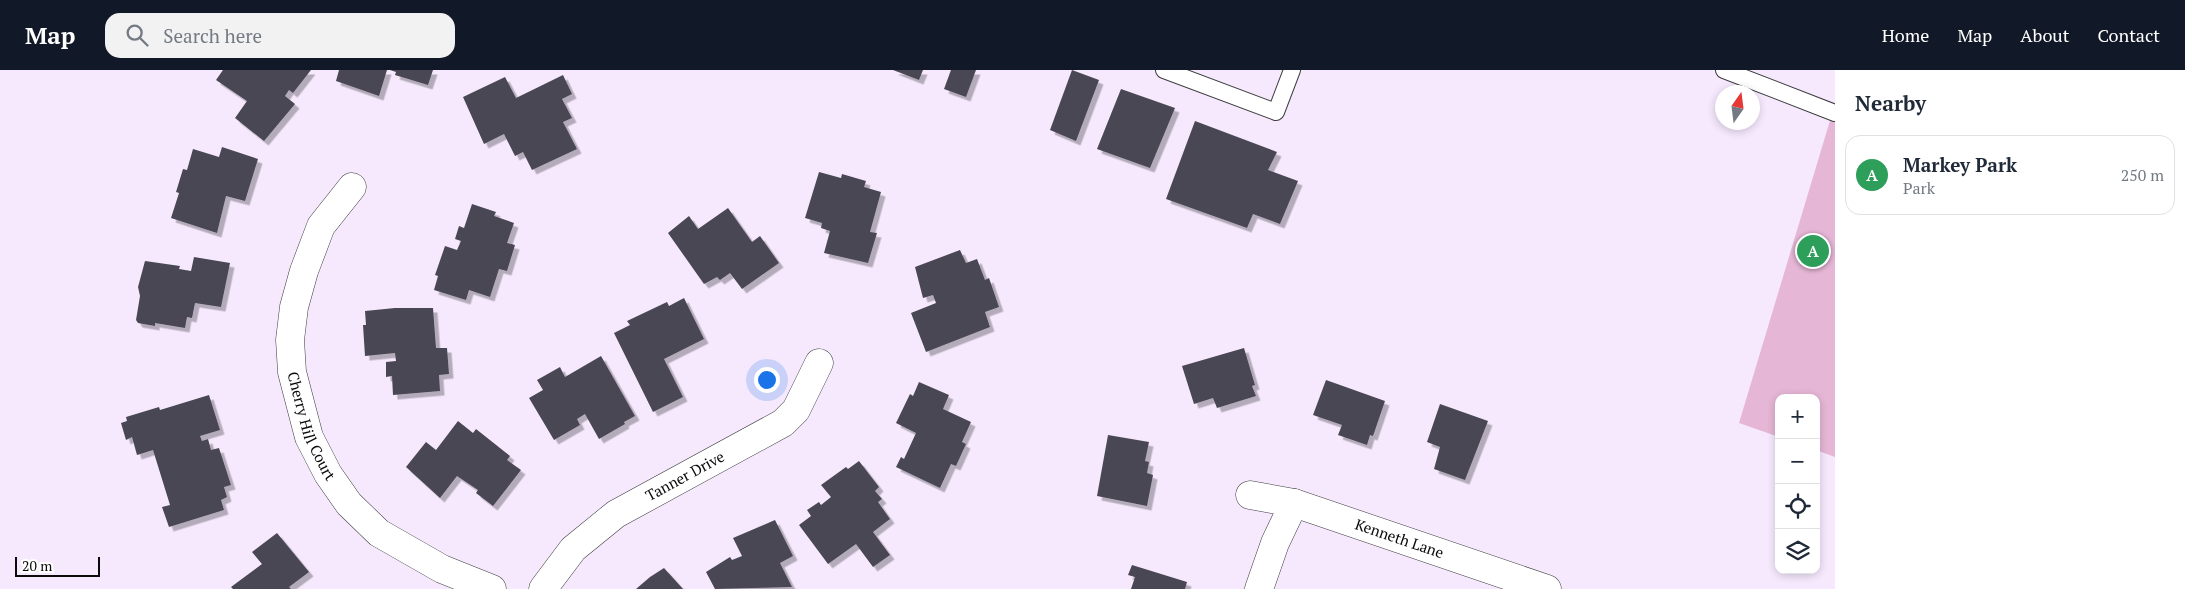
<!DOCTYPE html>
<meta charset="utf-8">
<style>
body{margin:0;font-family:"PT Serif",serif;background:#f2f2f3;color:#1f2937}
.controls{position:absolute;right:15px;bottom:15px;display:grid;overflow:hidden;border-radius:10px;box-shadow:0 2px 8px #0003}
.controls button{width:45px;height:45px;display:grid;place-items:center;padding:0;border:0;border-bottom:1px solid #e0e1e3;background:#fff;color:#1f2937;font:25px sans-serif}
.compass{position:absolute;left:1715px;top:15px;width:45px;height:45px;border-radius:50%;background:#fff;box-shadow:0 2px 8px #0003;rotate:14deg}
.scale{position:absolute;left:15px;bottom:12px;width:85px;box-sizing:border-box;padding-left:5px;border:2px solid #0a0a0a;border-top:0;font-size:14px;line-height:18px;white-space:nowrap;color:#0a0a0a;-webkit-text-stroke:4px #fff;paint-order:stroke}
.you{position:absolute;left:766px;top:309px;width:18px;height:18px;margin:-12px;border:4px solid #fff;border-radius:50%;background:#1a73e8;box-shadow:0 0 0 8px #1a73e833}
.badge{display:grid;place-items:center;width:32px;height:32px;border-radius:50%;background:#111827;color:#fff;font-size:16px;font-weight:700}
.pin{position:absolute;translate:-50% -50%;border:2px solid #fff;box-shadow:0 1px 5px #0006}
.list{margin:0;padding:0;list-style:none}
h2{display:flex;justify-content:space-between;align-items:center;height:65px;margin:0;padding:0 20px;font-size:21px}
h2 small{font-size:16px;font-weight:400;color:#747a83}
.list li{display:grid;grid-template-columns:32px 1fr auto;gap:15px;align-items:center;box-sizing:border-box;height:80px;margin:0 10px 10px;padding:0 10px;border:1px solid #e0e1e3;border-radius:15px}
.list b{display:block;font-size:19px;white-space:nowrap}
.list p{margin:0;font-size:16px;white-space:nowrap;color:#747a83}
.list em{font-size:16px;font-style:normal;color:#747a83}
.icon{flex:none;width:28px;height:28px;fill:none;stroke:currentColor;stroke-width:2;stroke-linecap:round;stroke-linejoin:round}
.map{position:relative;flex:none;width:1835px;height:519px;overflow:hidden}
header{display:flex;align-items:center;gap:30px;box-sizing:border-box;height:70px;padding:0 25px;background:#111827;color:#fff}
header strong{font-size:24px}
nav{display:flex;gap:28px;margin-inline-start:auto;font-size:18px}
.search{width:350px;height:45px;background:#f2f2f3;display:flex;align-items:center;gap:12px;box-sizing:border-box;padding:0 18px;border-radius:15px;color:#747a83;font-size:19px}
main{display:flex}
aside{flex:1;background:#fff}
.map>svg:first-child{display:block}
</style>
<header>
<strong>Map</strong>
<div class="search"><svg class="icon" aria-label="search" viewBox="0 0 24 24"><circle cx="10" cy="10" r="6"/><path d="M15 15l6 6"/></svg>Search here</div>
<nav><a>Home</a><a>Map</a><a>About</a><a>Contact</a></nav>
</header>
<main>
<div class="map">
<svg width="1835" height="519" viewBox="0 0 1835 519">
<defs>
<filter id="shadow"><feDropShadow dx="4.5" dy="4.5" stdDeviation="0" flood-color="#0004"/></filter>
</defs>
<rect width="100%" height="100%" fill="#f6e9fe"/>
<polygon fill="#e5b6d5" points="1835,34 1835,387 1816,380 1816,328 1779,328 1779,367 1739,353"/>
<g fill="#4a4752" filter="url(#shadow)">
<polygon points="223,0 311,0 293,23 289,20 285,26 295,34 264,71 235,48 247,31 216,10"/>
<polygon points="339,0 387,0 379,26 336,11"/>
<polygon points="390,0 433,0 428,15 395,5 396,2"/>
<polygon points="893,0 923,0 919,10"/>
<polygon points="951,0 976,0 966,27 944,19"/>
<polygon points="1072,0 1099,10 1076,71 1050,60"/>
<polygon points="563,5 572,24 562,29 572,48 563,52 577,79 532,100 523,82 515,86 504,64 484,74 463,27 505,7 516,28"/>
<polygon points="1121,19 1175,38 1150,98 1097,79"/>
<polygon points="1195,51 1277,82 1268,100 1298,111 1280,154 1253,144 1247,158 1166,129"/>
<polygon points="222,77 258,89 245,131 226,126 217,163 171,148 179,123 176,122 183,99 187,100 193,79 219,87"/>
<polygon points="819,102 841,108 842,104 866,111 864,117 881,122 870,162 877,163 868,193 824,183 830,161 821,158 822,153 805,148"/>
<polygon points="472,134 496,142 494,146 514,153 507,173 515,175 507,201 499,199 490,227 469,220 466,230 434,220 438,206 435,205 445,176 457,180 461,171 455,169 459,156 464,158"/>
<polygon points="728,138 752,172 760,166 779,193 742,219 730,203 720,210 717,207 704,214 668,163 689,146 698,159"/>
<polygon points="960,180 966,193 977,189 985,210 989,208 999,237 985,242 990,257 926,282 911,243 936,233 933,225 923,228 915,197"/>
<polygon points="194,187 230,193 221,237 195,233 192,248 187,247 185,258 155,253 155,256 138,253 136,250 140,226 138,217 145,191 180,196 179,199 191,201"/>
<polygon points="684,228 704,269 664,289 683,327 653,342 614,263 630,255 627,251 667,232 669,236"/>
<polygon points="395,238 433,238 436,278 447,278 449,304 439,305 440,321 393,325 392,306 386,307 386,292 396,291 395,283 365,286 363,255 366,255 365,241"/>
<polygon points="1244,278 1255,315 1252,316 1256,326 1217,338 1213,328 1194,334 1182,296"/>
<polygon points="601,286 635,346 624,352 625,354 599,369 585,344 577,349 580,355 554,370 529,328 543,320 537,310 560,297 565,307"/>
<polygon points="1326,310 1385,331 1373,366 1370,365 1367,375 1338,365 1342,355 1313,345"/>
<polygon points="919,312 949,325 943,339 971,352 962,372 966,374 956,396 951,394 940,418 896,397 901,387 904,389 916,363 896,353 910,324 913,326"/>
<polygon points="209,325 220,360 200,366 202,371 208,369 211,380 219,378 231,415 224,417 227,427 221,430 224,440 169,457 162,437 170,435 153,380 137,385 132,367 126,370 121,353 127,351 126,347 159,337 160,340"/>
<polygon points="1440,334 1488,351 1465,410 1434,399 1440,377 1427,372"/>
<polygon points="458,351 473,363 476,359 510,386 507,390 521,400 493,436 476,423 478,420 457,406 440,428 406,397 426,372 436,380"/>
<polygon points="1108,365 1149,372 1145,391 1149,392 1147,403 1153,405 1147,436 1097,426"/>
<polygon points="859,391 879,417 875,421 882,429 878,432 890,449 873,462 890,485 873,497 856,474 828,494 799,455 811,446 807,440 819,432 821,435 831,427 821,415 846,397 848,399"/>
<polygon points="775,450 793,486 780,493 792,517 715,519 706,502 730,487 732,490 742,486 733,468"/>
<polygon points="277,463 309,502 289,517 291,519 233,519 231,517 262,494 252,482"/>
<polygon points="1132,495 1187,512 1185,519 1131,519 1135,507 1128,505"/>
<polygon points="664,498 683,519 636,519 650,507"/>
</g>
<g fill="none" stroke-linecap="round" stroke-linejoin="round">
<defs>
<g id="lane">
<polyline points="1164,0 1276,42 1292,0"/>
<polyline points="1724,0 1835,43"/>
</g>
<g id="street">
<path id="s1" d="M352,117l-31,39 -17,45 -10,36 -4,33 2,32 17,65 19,37 21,30 30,29 63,36 50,20"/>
<path id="s2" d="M1250,425l44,8 253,86"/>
<path id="s3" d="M543,519l30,-40 43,-35 167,-91 13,-13 23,-47"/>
<polyline points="1259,519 1275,473 1294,433"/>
</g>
</defs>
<use href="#lane" stroke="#3d3d3d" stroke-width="18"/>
<use href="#street" stroke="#3d3d3d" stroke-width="29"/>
<use href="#lane" stroke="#fff" stroke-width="16"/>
<use href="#street" stroke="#fff" stroke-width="28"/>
</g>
<g text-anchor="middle" stroke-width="5" stroke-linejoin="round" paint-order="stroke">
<g font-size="15" fill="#0a0a0a" stroke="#fff">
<text dy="5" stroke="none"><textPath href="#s1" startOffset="258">Cherry Hill Court</textPath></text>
<text dy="5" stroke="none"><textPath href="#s3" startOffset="184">Tanner Drive</textPath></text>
<text dy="5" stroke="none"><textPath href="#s2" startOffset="156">Kenneth Lane</textPath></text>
</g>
</g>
</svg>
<div class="controls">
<button>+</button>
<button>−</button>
<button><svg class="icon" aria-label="locate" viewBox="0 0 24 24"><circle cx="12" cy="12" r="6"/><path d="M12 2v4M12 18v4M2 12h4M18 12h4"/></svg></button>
<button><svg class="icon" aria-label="layers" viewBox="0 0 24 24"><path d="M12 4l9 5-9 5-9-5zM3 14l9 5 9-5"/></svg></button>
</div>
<svg class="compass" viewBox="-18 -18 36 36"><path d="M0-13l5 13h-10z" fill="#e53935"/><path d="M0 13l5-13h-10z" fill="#747a83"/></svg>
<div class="scale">20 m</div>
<div class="you"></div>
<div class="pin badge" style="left:1813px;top:181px;background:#2e9e5b">A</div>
</div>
<aside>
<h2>Nearby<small></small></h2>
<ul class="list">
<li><span class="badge" style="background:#2e9e5b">A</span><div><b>Markey Park</b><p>Park</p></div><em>250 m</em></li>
</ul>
</aside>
</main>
